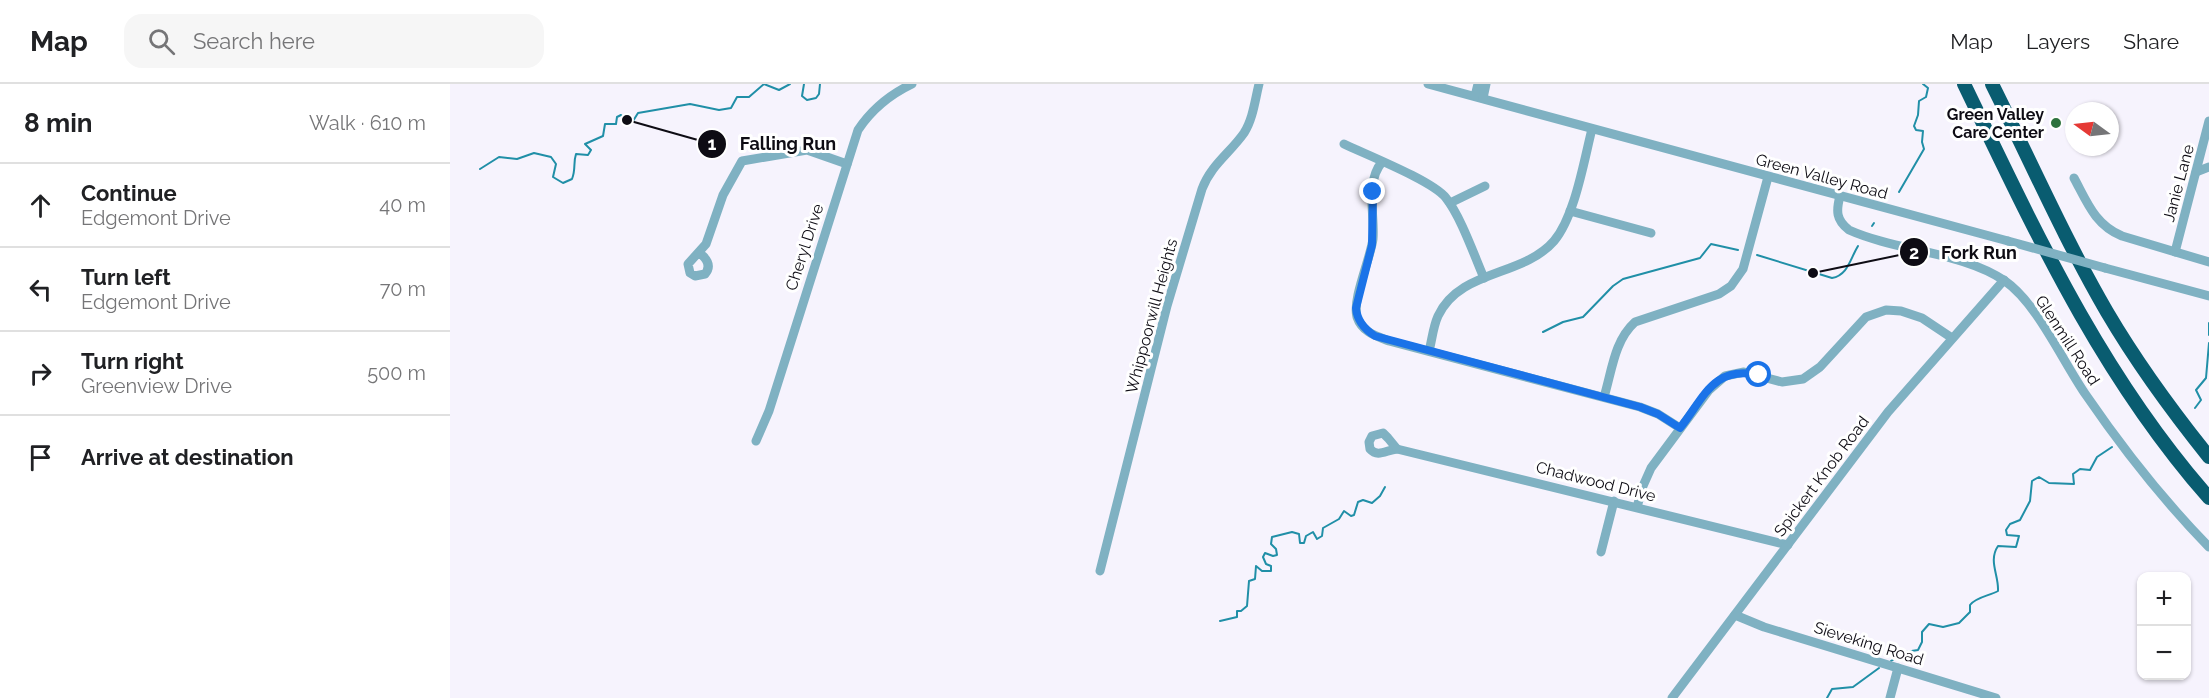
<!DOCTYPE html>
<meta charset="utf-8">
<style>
body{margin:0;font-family:Raleway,sans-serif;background:#f6f6f6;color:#202124}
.controls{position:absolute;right:18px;bottom:18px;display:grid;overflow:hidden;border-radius:12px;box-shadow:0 2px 4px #0004}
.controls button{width:54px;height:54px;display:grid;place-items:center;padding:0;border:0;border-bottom:2px solid #e0e0e0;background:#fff;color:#202124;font:30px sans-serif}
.compass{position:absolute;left:1615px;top:18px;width:54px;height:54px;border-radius:50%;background:#fff;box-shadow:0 2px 4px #0004;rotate:285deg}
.stop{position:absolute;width:18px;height:18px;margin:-14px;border:4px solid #1a73e8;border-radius:50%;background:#fff}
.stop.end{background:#1a73e8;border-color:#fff;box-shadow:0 2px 6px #0008}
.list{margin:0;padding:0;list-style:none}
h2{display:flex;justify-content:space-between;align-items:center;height:78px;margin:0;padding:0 24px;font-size:26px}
h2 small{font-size:20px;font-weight:400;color:#757577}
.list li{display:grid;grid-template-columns:39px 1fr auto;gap:18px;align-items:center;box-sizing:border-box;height:84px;padding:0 24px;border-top:2px solid #e0e0e0}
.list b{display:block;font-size:22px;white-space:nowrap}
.list p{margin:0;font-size:20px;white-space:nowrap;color:#757577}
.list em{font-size:20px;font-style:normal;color:#757577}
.icon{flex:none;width:33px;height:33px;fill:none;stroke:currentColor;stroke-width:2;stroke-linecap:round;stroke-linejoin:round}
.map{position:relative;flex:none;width:1759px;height:614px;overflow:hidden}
header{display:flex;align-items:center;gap:36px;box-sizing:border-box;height:84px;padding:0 30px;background:#fff;border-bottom:2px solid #e0e0e0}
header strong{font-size:28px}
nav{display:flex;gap:33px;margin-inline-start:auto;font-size:21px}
.search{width:420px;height:54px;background:#f6f6f6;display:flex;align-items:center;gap:15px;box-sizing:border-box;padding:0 21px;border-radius:18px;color:#757577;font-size:22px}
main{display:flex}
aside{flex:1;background:#fff}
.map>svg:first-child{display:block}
</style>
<header>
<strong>Map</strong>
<div class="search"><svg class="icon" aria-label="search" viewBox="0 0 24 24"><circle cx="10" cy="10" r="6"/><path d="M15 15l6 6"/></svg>Search here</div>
<nav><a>Map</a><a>Layers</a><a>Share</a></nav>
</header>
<main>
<aside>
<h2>8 min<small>Walk · 610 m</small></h2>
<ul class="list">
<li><svg class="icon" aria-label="ahead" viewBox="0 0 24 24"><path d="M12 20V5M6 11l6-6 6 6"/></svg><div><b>Continue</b><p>Edgemont Drive</p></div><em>40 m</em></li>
<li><svg class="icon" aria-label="left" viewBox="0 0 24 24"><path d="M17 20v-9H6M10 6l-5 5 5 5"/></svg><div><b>Turn left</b><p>Edgemont Drive</p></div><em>70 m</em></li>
<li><svg class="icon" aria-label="right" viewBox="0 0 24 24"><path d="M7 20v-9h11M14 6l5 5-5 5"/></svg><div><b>Turn right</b><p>Greenview Drive</p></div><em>500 m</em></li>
<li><svg class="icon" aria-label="arrive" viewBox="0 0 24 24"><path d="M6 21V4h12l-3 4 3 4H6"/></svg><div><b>Arrive at destination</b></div></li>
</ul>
</aside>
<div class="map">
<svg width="1759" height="614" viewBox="0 0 1759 614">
<rect width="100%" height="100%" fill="#f6f3fd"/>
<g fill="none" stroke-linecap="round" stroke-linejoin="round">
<g stroke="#208fa7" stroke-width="2">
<polyline points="354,0 352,12 357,16 366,14 369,10 370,0"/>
<path d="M30,85l19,-12 18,2 17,-6 17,4 5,7 -3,13 10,6 9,-4c4,-10 1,-16 4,-25l12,1 3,-5 -6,-6 18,-8 2,-12h11l1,-7 4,-2 6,5 6,1 5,-8 52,-9 29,6 12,-2 6,-11h12l15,-13 15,6 11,-6"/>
<polyline points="1449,108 1474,65 1472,58 1473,47 1466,46 1464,42 1468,31 1469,17 1476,13 1478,4 1473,0"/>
<polyline points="1422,142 1424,139"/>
<path d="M1307,171l75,23c16,-3 18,-19 26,-32"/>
<polyline points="1759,239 1759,251"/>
<polyline points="1093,248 1113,238 1133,233 1163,202 1173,195 1250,174 1261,160 1288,166"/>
<polyline points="1745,324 1751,316 1746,306 1756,294 1759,259"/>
<polyline points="770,537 787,533 787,527 791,527 797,522 799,497 805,495 806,482 812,487 821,487 821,482 816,480 813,473 815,469 823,472 827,471 826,465 821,460 822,453 842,448 849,450 850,459 854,459 856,452 863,448 867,455 872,452 873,444 889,435 894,427 901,432 904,431 908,418 913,416 922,419 930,412 935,403"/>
<path d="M1441,577l14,-9 13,-2 4,-8v-10l7,-8 14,3 16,-4 11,-11v-7c6,-8 19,-9 28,-14 1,-16 -10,-30 0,-45l18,1 3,-11 -12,-1 -1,-5 4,-6 10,-4 10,-19 2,-20 7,-4 10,6 25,1 -1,-10 7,-5 10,1 7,-13 15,-10"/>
<polyline points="1377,614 1382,605 1403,603 1429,584"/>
</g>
<g stroke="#7fb1c2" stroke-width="9">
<polyline points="978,0 1558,157"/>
<polyline points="1025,12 1028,0"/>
<polyline points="1033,14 1036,0"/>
<path d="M894,60c23,11 89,37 102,54 15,19 28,57 38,80"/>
<path d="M932,78c-17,20 -7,54 -9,77 -3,21 -21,60 -16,78 5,15 19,19 32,24l251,66 18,7 22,14"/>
<polyline points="1746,88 1759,83"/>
<path d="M1624,94c13,24 21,47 48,58l87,26"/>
<path d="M1390,112c-4,15 -4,24 9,34 47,21 114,22 156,51 32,22 58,81 81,114 37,54 78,106 123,152"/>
<polyline points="1000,119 1035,102"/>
<polyline points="1120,127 1201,149"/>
<polyline points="1725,168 1759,37"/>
<path d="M253,172c6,6 7,12 2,18l-10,2 -5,-3 -2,-9 18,-20 17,-49 19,-34 65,-11 40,14"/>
<polyline points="1655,184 1759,212"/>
<path d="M979,267c3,-11 4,-24 9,-35 22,-47 85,-39 116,-75 21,-25 30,-81 38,-112"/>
<path d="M1154,313c8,-26 10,-56 31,-75l84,-28 12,-8 12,-17 25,-92"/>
<path d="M933,349l5,5 9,11c-11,1 -19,9 -27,0l-1,-7 3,-6z"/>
<path d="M306,357l13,-30 89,-281c14,-21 31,-35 54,-46"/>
<polyline points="947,365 1338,461"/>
<polyline points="1187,423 1193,402 1201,384 1259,306 1275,292 1294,288 1332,298 1353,295 1370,283 1416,233 1436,226 1451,227 1472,234 1502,254"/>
<polyline points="1151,468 1164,417"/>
<path d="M650,487l67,-265 35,-117c9,-24 28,-36 42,-56 9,-14 11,-33 15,-49"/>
<polyline points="1285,531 1314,543 1546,614"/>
<polyline points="1222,614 1438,328 1554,196"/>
<polyline points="1440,614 1448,584"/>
</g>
<g stroke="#095c70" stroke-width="14">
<path d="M1514,0c71,147 136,290 245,414"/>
<path d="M1542,0c38,76 72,154 115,228 30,51 65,99 102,145"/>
</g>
<polyline stroke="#7fb1c2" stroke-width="9" points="1558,157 1655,184"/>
</g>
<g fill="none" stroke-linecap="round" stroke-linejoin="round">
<path stroke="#1a73e8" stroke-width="8" d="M923,108l-1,53 -16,63c1,13 8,21 19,28l265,71 18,7 22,14c24,-30 33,-63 79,-53"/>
</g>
<circle fill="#2d723d" stroke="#fff" stroke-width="2" cx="1606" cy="39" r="6"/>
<g text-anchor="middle" stroke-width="6" stroke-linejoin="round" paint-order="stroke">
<g font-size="16" font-weight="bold" fill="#0e0c14" stroke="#fff" text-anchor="end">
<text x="1594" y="36">Green Valley<tspan x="1594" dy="18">Care Center</tspan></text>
</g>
<g font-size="16" fill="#0e0c14" stroke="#fff">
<text transform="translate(1372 92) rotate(15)" y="6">Green Valley Road</text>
<text transform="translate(1728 99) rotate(-75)" y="6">Janie Lane</text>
<text transform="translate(354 163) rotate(-72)" y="6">Cheryl Drive</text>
<text transform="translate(701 232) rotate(-75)" y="6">Whippoorwill Heights</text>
<text transform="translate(1618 256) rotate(57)" y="6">Glenmill Road</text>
<text transform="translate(1371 392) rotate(-53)" y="6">Spickert Knob Road</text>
<text transform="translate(1146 397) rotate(14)" y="6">Chadwood Drive</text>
<text transform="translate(1419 559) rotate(17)" y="6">Sieveking Road</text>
</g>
</g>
<path fill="none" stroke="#0e0c14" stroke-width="2" d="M177 36L262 60M1363 189L1464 168"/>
<g fill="#0e0c14" stroke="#fff" stroke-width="2">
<circle cx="177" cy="36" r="6"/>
<circle cx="1363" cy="189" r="6"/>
<circle cx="262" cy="60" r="15"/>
<circle cx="1464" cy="168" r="15"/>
</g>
<g font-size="18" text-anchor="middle" font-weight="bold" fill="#fff">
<text x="262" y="66">1</text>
<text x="1464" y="175">2</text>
</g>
<g font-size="18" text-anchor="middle" font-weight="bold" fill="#0e0c14" stroke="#fff" stroke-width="6" stroke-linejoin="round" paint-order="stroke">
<text x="338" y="66">Falling Run</text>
<text x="1529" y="175">Fork Run</text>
</g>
</svg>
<div class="controls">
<button>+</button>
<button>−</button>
</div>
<svg class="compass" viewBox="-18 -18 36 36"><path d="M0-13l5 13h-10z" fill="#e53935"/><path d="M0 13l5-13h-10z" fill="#757577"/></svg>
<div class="stop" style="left:1309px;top:291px"></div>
<div class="stop end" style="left:923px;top:108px"></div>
</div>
</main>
